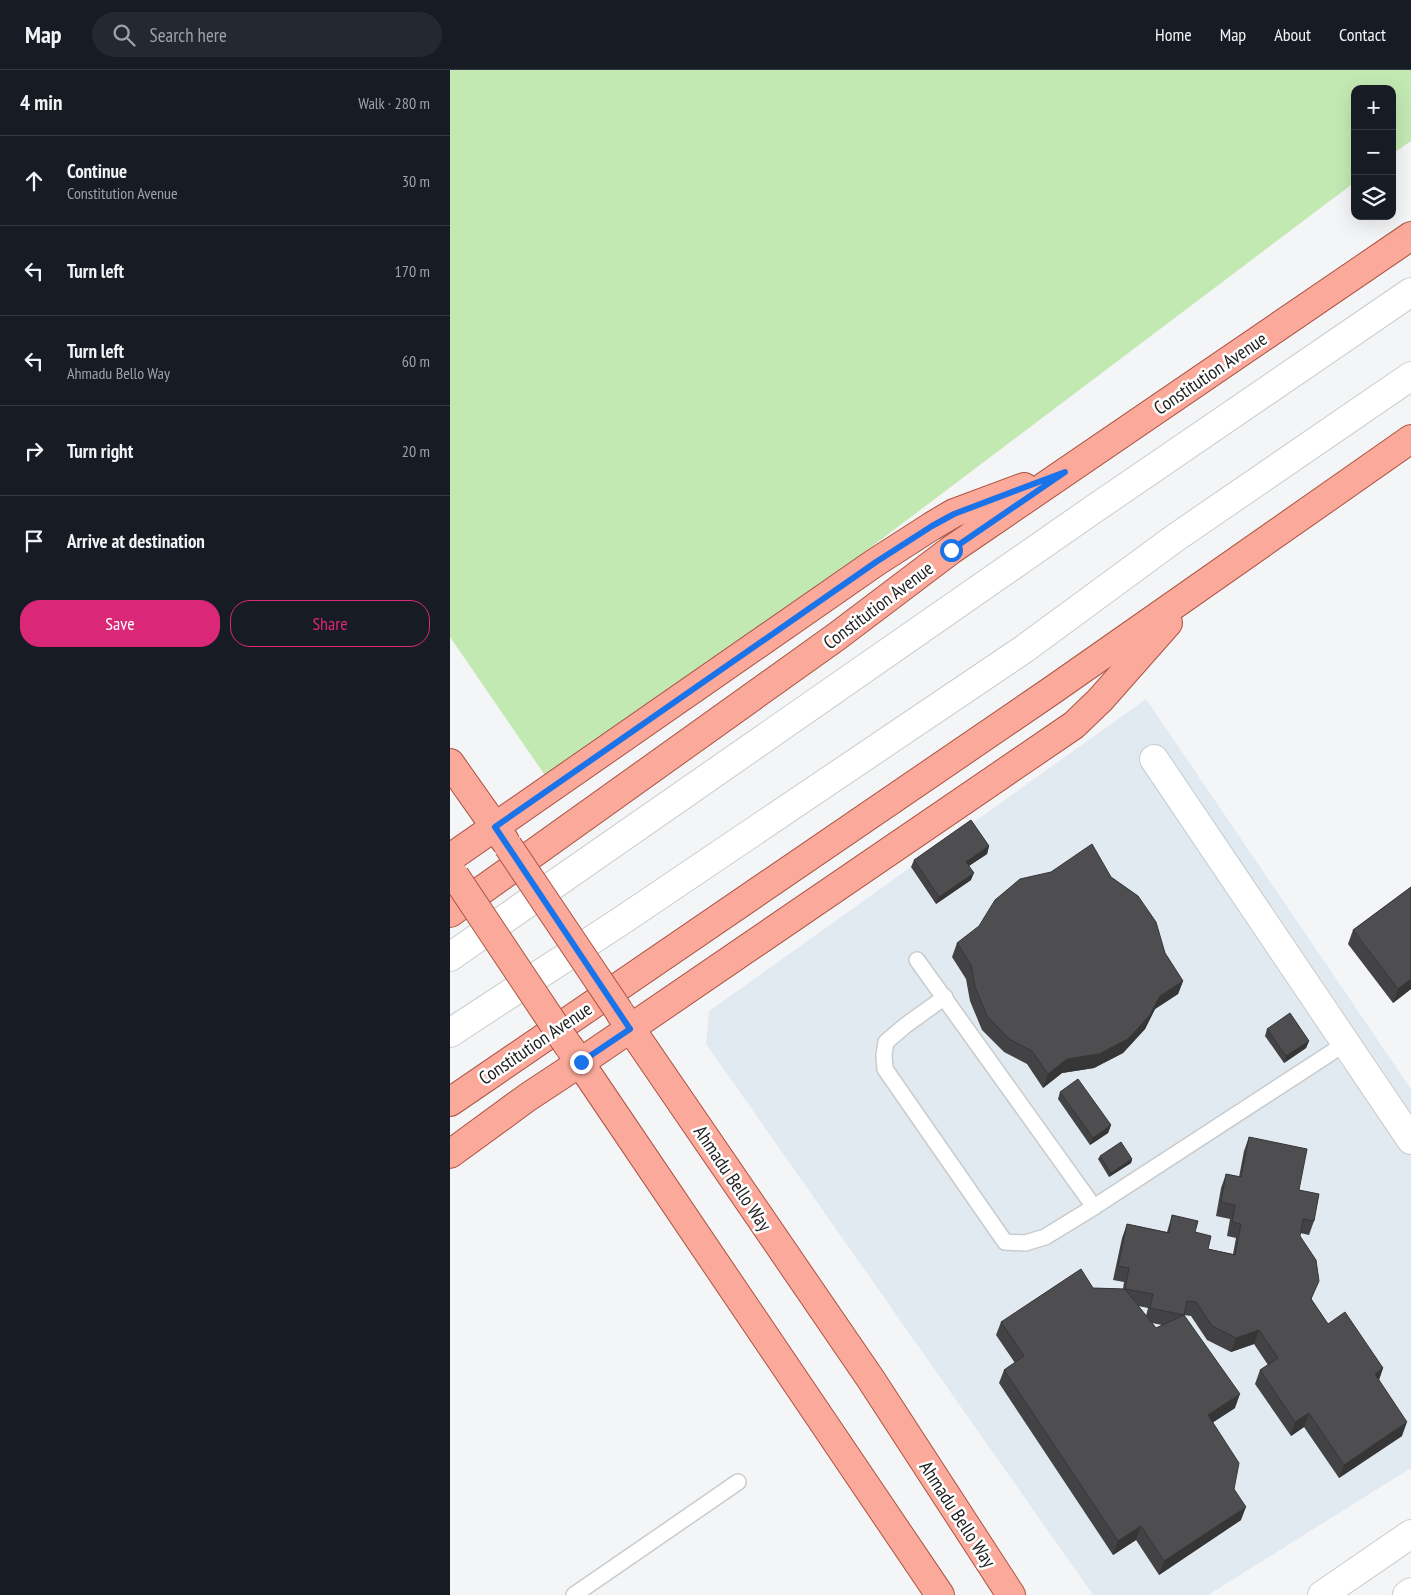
<!DOCTYPE html>
<meta charset="utf-8">
<style>
body{margin:0;font-family:"PT Sans Narrow",sans-serif;background:#242831;color:#f1f3f6}
.controls{position:absolute;right:15px;top:15px;display:grid;overflow:hidden;border-radius:10px;box-shadow:0 5px 20px #0002}
.controls button{width:45px;height:45px;display:grid;place-items:center;padding:0;border:0;border-bottom:1px solid #363941;background:#171b24;color:#f1f3f6;font:25px sans-serif}
.stop{position:absolute;width:15px;height:15px;margin:-11px;border:4px solid #1a73e8;border-radius:50%;background:#fff}
.stop.end{background:#1a73e8;border-color:#fff;box-shadow:0 1px 5px #0008}
.list{margin:0;padding:0;list-style:none}
h2{display:flex;justify-content:space-between;align-items:center;height:65px;margin:0;padding:0 20px;font-size:21px}
h2 small{font-size:16px;font-weight:400;color:#9ea1a6}
.list li{display:grid;grid-template-columns:32px 1fr auto;gap:15px;align-items:center;box-sizing:border-box;height:90px;padding:0 20px;border-top:1px solid #363941}
.list b{display:block;font-size:19px;white-space:nowrap}
.list p{margin:0;font-size:16px;white-space:nowrap;color:#9ea1a6}
.list em{font-size:16px;font-style:normal;color:#9ea1a6}
.actions{display:flex;gap:10px;padding:15px 20px}
.actions a{flex:1;padding:11px 0;border:1px solid #db2777;border-radius:20px;text-align:center;font-size:18px;color:#db2777}
.actions .main{background:#db2777;color:#fff}
.icon{flex:none;width:28px;height:28px;fill:none;stroke:currentColor;stroke-width:2;stroke-linecap:round;stroke-linejoin:round}
.map{position:relative;flex:none;width:961px;height:1525px;overflow:hidden}
header{display:flex;align-items:center;gap:30px;box-sizing:border-box;height:70px;padding:0 25px;background:#171b24;border-bottom:1px solid #363941}
header strong{font-size:24px}
nav{display:flex;gap:28px;margin-inline-start:auto;font-size:18px}
.search{width:350px;height:45px;background:#242831;display:flex;align-items:center;gap:12px;box-sizing:border-box;padding:0 18px;border-radius:28px;color:#9ea1a6;font-size:19px}
main{display:flex}
aside{flex:1;background:#171b24}
.map>svg:first-child{display:block}
</style>
<header>
<strong>Map</strong>
<div class="search"><svg class="icon" aria-label="search" viewBox="0 0 24 24"><circle cx="10" cy="10" r="6"/><path d="M15 15l6 6"/></svg>Search here</div>
<nav><a>Home</a><a>Map</a><a>About</a><a>Contact</a></nav>
</header>
<main>
<aside>
<h2>4 min<small>Walk · 280 m</small></h2>
<ul class="list">
<li><svg class="icon" aria-label="ahead" viewBox="0 0 24 24"><path d="M12 20V5M6 11l6-6 6 6"/></svg><div><b>Continue</b><p>Constitution Avenue</p></div><em>30 m</em></li>
<li><svg class="icon" aria-label="left" viewBox="0 0 24 24"><path d="M17 20v-9H6M10 6l-5 5 5 5"/></svg><div><b>Turn left</b></div><em>170 m</em></li>
<li><svg class="icon" aria-label="left" viewBox="0 0 24 24"><path d="M17 20v-9H6M10 6l-5 5 5 5"/></svg><div><b>Turn left</b><p>Ahmadu Bello Way</p></div><em>60 m</em></li>
<li><svg class="icon" aria-label="right" viewBox="0 0 24 24"><path d="M7 20v-9h11M14 6l5 5-5 5"/></svg><div><b>Turn right</b></div><em>20 m</em></li>
<li><svg class="icon" aria-label="arrive" viewBox="0 0 24 24"><path d="M6 21V4h12l-3 4 3 4H6"/></svg><div><b>Arrive at destination</b></div></li>
</ul>
<div class="actions"><a class="main">Save</a><a>Share</a></div>
</aside>
<div class="map">
<svg width="961" height="1525" viewBox="0 0 961 1525">
<rect width="100%" height="100%" fill="#f4f5f7"/>
<polygon fill="#e2eaf1" points="696,629 961,1019 961,1398 758,1525 643,1525 256,974 259,941"/>
<polygon fill="#c3e9b3" points="0,0 961,0 961,71 942,84 942,19 905,19 905,112 103,717 0,567"/>
<g fill="none" stroke-linecap="round" stroke-linejoin="round">
<defs>
<g id="service">
<polyline points="467,890 644,1137 896,973"/>
<polyline points="495,927 456,955 436,972 434,985 435,999 555,1172 575,1173 595,1167 644,1137"/>
<polyline points="124,1525 288,1412"/>
</g>
<polyline id="minor" points="704,689 961,1070"/>
<g id="tertiary">
<polyline points="872,1525 961,1464"/>
<polyline points="957,1525 961,1522"/>
</g>
<g id="secondary">
<polyline points="0,887 641,441 961,222"/>
<polyline points="0,963 174,849 574,579 725,468 961,306"/>
</g>
<g id="primary">
<polyline points="0,693 55,771"/>
<polyline points="0,788 426,492 482,456 504,443 574,417"/>
<polyline points="0,843 386,567 501,480 961,166"/>
<polyline points="170,943 420,1308 561,1525"/>
<polyline points="120,978 490,1525"/>
<polyline points="0,1032 604,619 961,369"/>
<polyline points="0,1084 78,1027 131,992 624,655 650,630 718,553"/>
</g>
</defs>
<use href="#service" stroke="#c9cbcc" stroke-width="18"/>
<use href="#minor" stroke="#c9cbcc" stroke-width="30"/>
<use href="#tertiary" stroke="#c9cbcc" stroke-width="30"/>
<use href="#secondary" stroke="#c9cbcc" stroke-width="30"/>
<use href="#primary" stroke="#ac5343" stroke-width="30"/>
<use href="#service" stroke="#fff" stroke-width="15"/>
<use href="#minor" stroke="#fff" stroke-width="28"/>
<use href="#tertiary" stroke="#fff" stroke-width="28"/>
<use href="#secondary" stroke="#fff" stroke-width="28"/>
<use href="#primary" stroke="#fba99a" stroke-width="28"/>
<defs>
<g id="primary-bridge">
<polyline points="58,776 169,941"/>
<polyline points="5,806 119,977"/>
</g>
</defs>
<use href="#primary-bridge" stroke="#ac5343" stroke-width="30" stroke-linecap="butt"/>
<use href="#primary-bridge" stroke="#fba99a" stroke-width="28"/>
</g>
<g fill="#434244" fill-rule="evenodd">
<polygon points="539,776 537,784 519,796 521,810 486,834 461,797 464,790"/>
<polygon points="961,817 961,919 943,933 898,874 903,860"/>
<polygon points="507,873 715,883 733,911 728,924 705,939 695,959 673,983 644,998 612,1003 593,1018 577,994 554,982 532,960 520,931 516,909 502,887"/>
<polygon points="817,959 859,971 856,978 834,993 815,966"/>
<polygon points="610,1022 661,1055 658,1063 640,1075 608,1029"/>
<path d="M799,1067l50,53 15,31 -5,14 -9,-2v3l12,64 16,24 55,44 -4,12 23,56 -63,42 -35,-51 -13,9 -36,-52 5,-14 8,-5 -14,-21 -23,8 -24,-12 -16,-24 -7,-1 51,93 -22,14 21,67 7,31 -82,55 -23,-35 -23,15 -114,-172 5,-13 11,-7 -19,-28 5,-13 92,-34 30,1 1,-7 -11,-2 9,-42 5,-14 40,8 5,-17 23,17 13,17 25,5 3,-16 -9,-2 3,-17 -14,-3 5,-28 5,-14 13,3 5,-26zM688,1236l10,2 -2,8zM702,1253l10,2 -6,3z"/>
<polygon points="650,1086 682,1089 681,1093 659,1107 648,1089"/>
</g>
<g fill="#373637">
<polygon points="539,776 537,784 514,799 516,792"/>
<polygon points="524,803 521,810 486,834 489,827"/>
<polygon points="961,909 961,919 943,933 948,919"/>
<polygon points="733,911 728,924 705,939 695,959 673,983 644,998 612,1003 593,1018 598,1004 617,989"/>
<polygon points="859,971 856,978 834,993 836,986"/>
<polygon points="661,1055 658,1063 640,1075 643,1068"/>
<polygon points="682,1089 681,1093 659,1107 661,1103"/>
<polygon points="809,1260 804,1274 781,1282 786,1268"/>
<polygon points="933,1298 928,1312 925,1304"/>
<polygon points="790,1324 785,1338 753,1359 758,1345"/>
<polygon points="859,1343 854,1357 841,1366 845,1352"/>
<polygon points="957,1352 952,1366 889,1408 894,1395"/>
<polygon points="796,1437 791,1450 709,1505 714,1491"/>
<polygon points="691,1456 686,1470 663,1485 668,1471"/>
</g>
<g fill="#4e4d4f" stroke="#373637" fill-rule="evenodd">
<polygon points="521,750 539,776 516,792 524,803 489,827 464,790"/>
<polygon points="642,774 661,807 688,826 706,852 715,883 733,911 710,926 700,945 678,969 649,984 617,989 598,1004 582,981 559,969 537,946 525,917 521,895 507,873 529,856 545,830 570,809 601,802"/>
<polygon points="961,817 961,909 948,919 903,860"/>
<polygon points="840,943 859,971 836,986 817,959"/>
<polygon points="628,1009 661,1055 643,1068 610,1022"/>
<path d="M799,1067l58,12 -8,41 20,4 -5,27 -11,-2 -3,17 16,24 3,21 -8,18 17,25 17,-12 38,56 -8,6 32,48 -63,43 -35,-52 -14,9 -35,-52 18,-12 -19,-28 -23,8 -24,-12 -16,-24 -9,-1 -3,14 56,79 -32,21 31,48 -5,26 12,18 -82,54 -23,-35 -23,15 -114,-171 20,-14 -23,-34 80,-53 12,19 32,1 4,-21 -11,-2 9,-42 42,9 3,-18 26,6 -3,11 16,4 -3,13 27,6 6,-31 -9,-2 3,-17 -14,-3 5,-28 15,3zM675,1219l28,5 -3,14 34,7 -28,13z"/>
<polygon points="671,1072 682,1089 661,1103 650,1086"/>
</g>
<g fill="none" stroke-linecap="round" stroke-linejoin="round">
<polyline stroke="#1a73e8" stroke-width="6" points="131,992 180,959 45,757 426,492 482,456 504,444 615,402 501,480"/>
</g>
<g text-anchor="middle" stroke-width="5" stroke-linejoin="round" paint-order="stroke">
<g font-size="19" fill="#1e1e1f" stroke="#fff">
<text transform="translate(760 303) rotate(-34)" y="7">Constitution Avenue</text>
<text transform="translate(428 535) rotate(-37)" y="7">Constitution Avenue</text>
<text transform="translate(85 973) rotate(-34)" y="7">Constitution Avenue</text>
<text transform="translate(283 1108) rotate(56)" y="7">Ahmadu Bello Way</text>
<text transform="translate(508 1444) rotate(57)" y="7">Ahmadu Bello Way</text>
</g>
</g>
</svg>
<div class="controls">
<button>+</button>
<button>−</button>
<button><svg class="icon" aria-label="layers" viewBox="0 0 24 24"><path d="M12 4l9 5-9 5-9-5zM3 14l9 5 9-5"/></svg></button>
</div>
<div class="stop" style="left:501px;top:480px"></div>
<div class="stop end" style="left:131px;top:992px"></div>
</div>
</main>
